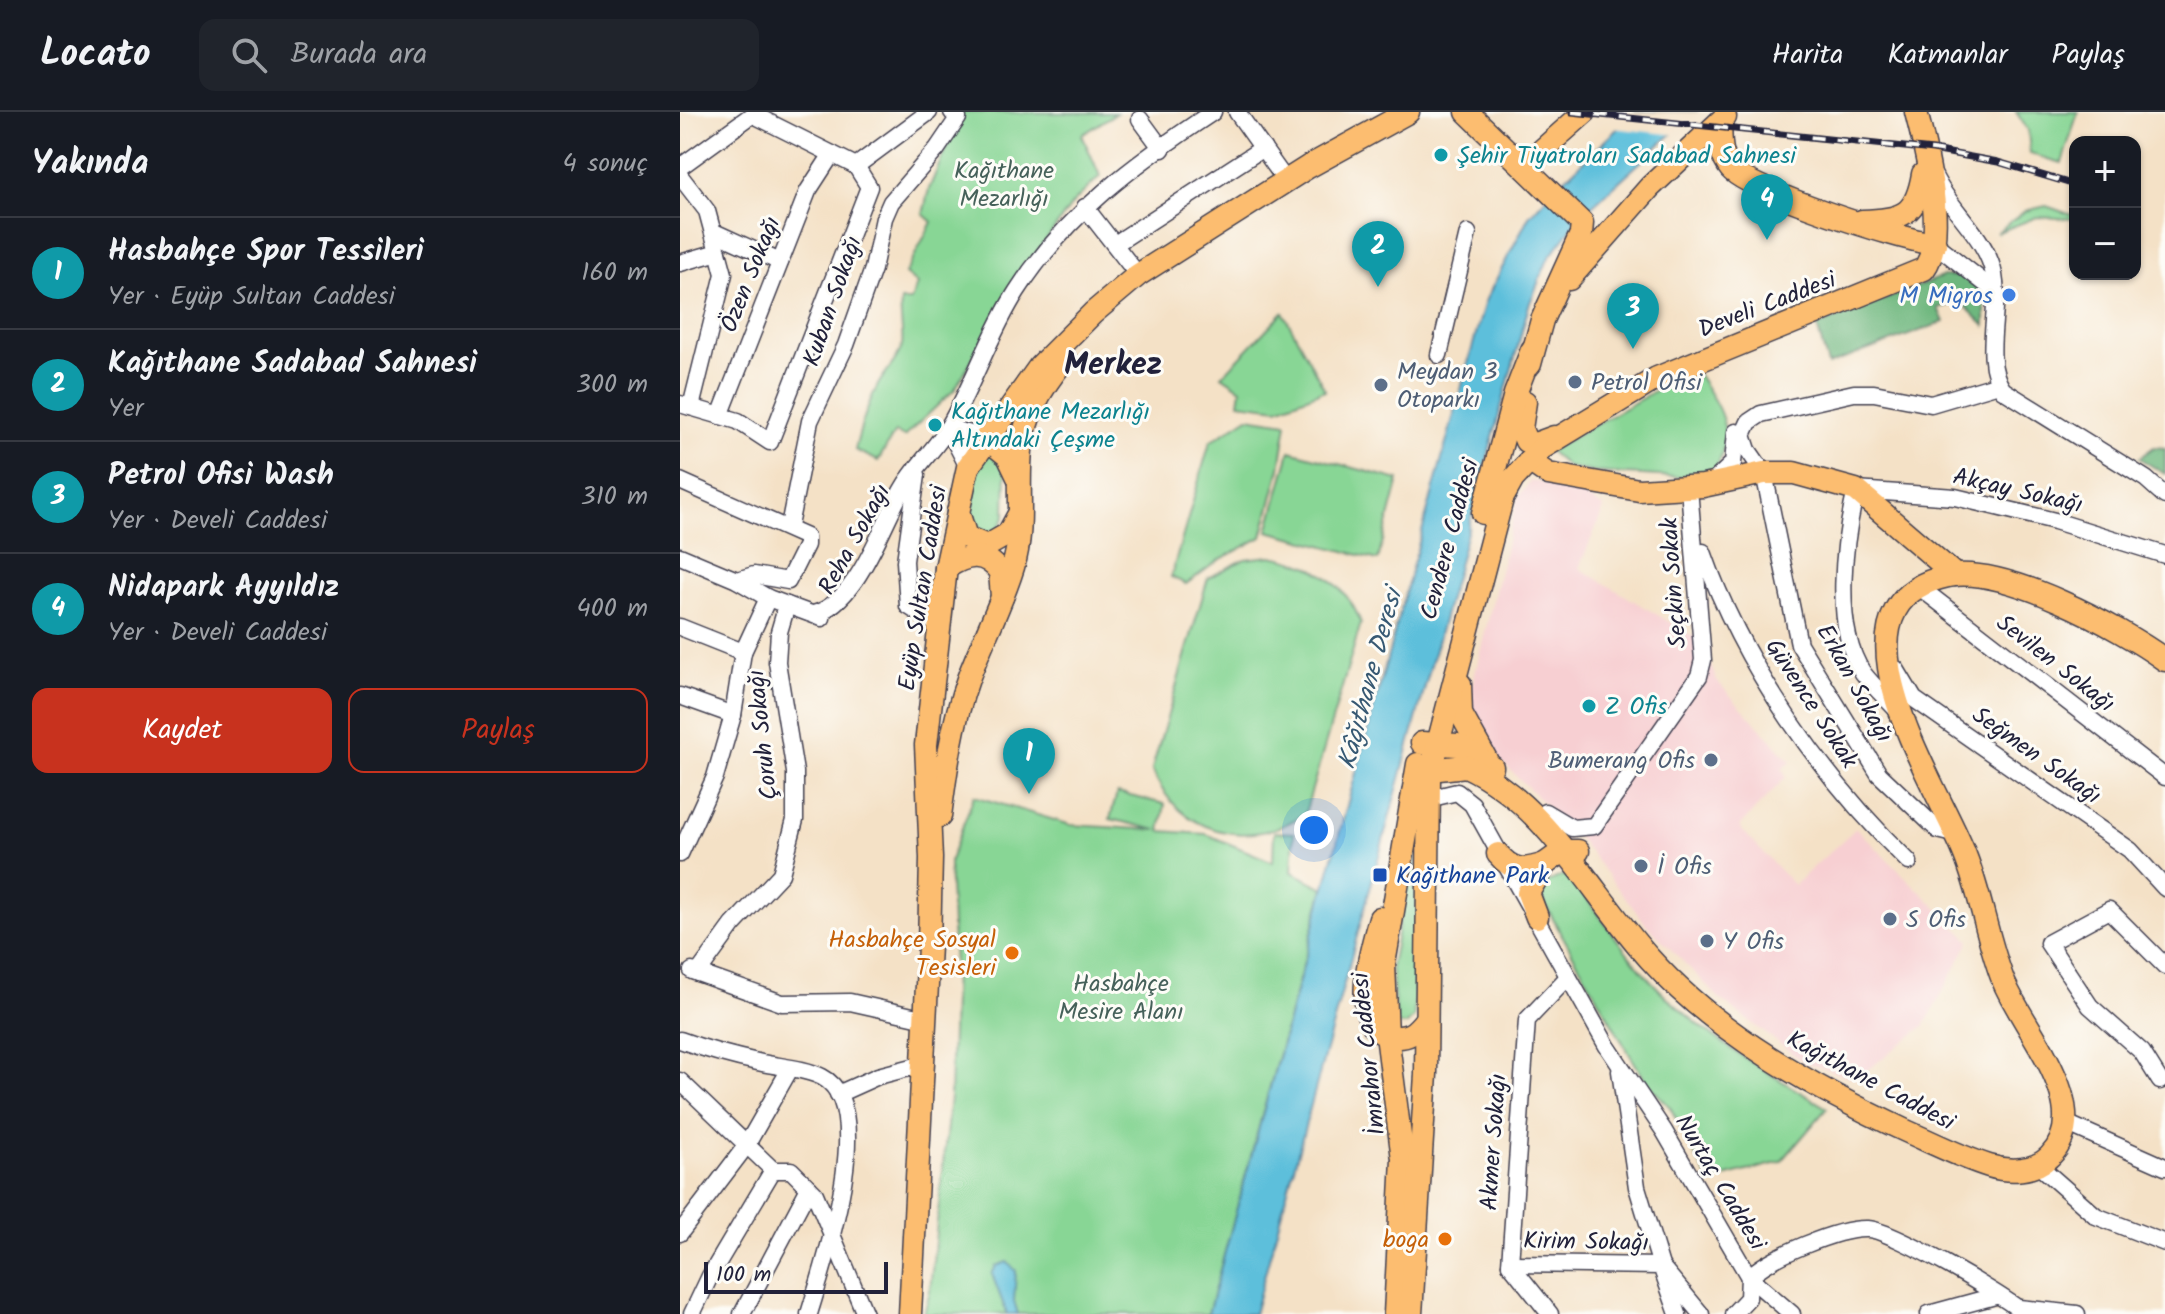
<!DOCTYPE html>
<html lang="tr">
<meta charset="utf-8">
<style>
body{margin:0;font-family:Kalam,sans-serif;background:#20242c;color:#f1f3f6}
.controls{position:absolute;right:24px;top:24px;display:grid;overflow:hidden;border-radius:16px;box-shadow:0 2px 6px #0004}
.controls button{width:72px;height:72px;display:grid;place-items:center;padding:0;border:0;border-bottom:2px solid #363941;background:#171b24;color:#f1f3f6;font:40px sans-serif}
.scale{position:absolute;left:24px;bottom:20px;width:184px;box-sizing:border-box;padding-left:8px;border:4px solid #22223b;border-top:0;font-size:22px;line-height:28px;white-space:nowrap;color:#22223b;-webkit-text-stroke:6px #fdfcf7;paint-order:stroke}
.you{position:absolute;left:634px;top:718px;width:28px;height:28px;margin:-20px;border:6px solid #fff;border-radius:50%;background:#1a73e8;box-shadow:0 0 0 12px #1a73e833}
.badge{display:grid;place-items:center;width:52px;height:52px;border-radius:50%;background:#c8321e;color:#fff;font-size:26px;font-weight:700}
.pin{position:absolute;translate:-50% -66px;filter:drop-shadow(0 2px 4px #0008)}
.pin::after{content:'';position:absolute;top:42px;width:28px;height:24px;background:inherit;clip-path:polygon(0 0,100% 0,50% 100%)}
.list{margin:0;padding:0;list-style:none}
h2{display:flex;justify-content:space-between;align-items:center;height:104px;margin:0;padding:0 32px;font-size:34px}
h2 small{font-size:26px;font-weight:400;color:#9ea1a6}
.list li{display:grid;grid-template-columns:52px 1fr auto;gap:24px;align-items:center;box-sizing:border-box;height:112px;padding:0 32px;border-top:2px solid #363941}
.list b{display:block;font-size:30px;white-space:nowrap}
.list p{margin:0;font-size:26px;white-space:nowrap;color:#9ea1a6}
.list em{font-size:26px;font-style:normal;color:#9ea1a6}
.actions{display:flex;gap:16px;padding:24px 32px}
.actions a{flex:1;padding:18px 0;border:2px solid #c8321e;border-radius:16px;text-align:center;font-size:28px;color:#c8321e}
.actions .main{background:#c8321e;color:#fff}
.icon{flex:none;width:44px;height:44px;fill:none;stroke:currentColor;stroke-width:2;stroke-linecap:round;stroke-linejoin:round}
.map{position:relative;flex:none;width:1485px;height:1202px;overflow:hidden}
header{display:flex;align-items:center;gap:48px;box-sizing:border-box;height:112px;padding:0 40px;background:#171b24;border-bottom:2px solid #363941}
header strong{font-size:38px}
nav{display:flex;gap:44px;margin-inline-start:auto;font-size:28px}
.search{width:560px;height:72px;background:#20242c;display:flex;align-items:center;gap:20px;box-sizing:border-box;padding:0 28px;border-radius:16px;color:#9ea1a6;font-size:30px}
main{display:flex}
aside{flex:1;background:#171b24}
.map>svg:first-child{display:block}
</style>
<header>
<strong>Locato</strong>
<div class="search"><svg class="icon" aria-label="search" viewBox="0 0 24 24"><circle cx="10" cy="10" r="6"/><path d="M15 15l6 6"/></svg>Burada ara</div>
<nav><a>Harita</a><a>Katmanlar</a><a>Paylaş</a></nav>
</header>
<main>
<aside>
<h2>Yakında<small>4 sonuç</small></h2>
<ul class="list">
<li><span class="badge" style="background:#0f9aa8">1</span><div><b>Hasbahçe Spor Tessileri</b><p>Yer · Eyüp Sultan Caddesi</p></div><em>160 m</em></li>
<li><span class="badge" style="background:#0f9aa8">2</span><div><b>Kağıthane Sadabad Sahnesi</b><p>Yer</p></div><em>300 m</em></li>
<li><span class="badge" style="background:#0f9aa8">3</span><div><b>Petrol Ofisi Wash</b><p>Yer · Develi Caddesi</p></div><em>310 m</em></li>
<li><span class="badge" style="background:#0f9aa8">4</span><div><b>Nidapark Ayyıldız</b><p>Yer · Develi Caddesi</p></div><em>400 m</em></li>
</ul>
<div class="actions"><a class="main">Kaydet</a><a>Paylaş</a></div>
</aside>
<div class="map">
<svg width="1485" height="1202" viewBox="0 0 1485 1202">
<rect width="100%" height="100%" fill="#fdfcf7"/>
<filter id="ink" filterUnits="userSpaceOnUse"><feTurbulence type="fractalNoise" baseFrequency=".0125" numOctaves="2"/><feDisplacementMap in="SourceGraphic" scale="16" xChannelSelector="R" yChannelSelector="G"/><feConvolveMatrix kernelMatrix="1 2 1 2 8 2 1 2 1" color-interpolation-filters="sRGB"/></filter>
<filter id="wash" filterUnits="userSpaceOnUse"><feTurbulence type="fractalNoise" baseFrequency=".006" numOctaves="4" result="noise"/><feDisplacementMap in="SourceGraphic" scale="32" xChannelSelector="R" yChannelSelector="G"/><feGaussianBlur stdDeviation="1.8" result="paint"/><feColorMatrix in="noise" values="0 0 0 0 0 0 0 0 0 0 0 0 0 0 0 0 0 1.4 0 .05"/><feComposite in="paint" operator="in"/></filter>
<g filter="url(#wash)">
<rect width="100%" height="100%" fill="#f4e1c6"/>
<polygon fill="#f7cfd2" points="851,369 889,375 924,396 899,456 1021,529 1037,569 1111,649 1102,657 1106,665 1059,715 1114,773 1176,716 1290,829 1244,914 1176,967 1124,950 1041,888 965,811 897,724 797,625 790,582 838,385"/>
<g fill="#88d695" stroke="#557c68" stroke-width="2">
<path d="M281,0l155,1 -34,22 18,41 -27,27 -55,76 -63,110 -51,48 -9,-5 -17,29 -23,-11c5,-21 11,-42 21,-61 7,-16 22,-27 26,-44 2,-7 -3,-31 -1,-44h10l6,-17 -12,-10 27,-52 -9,-8 6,-25z"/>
<polygon points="1336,0 1398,0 1382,51 1350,42 1348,18"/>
<polygon points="1366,94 1395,104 1395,107 1357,105 1316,121 1345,99"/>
<polygon points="603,200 645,278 598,296 559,291 561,277 542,264"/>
<path d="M1014,257c23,36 43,57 22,99l-24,10 -100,-6 -24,-5 -19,-16z"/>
<polygon points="568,305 607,311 600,356 582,425 539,448 506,472 491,465 530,330"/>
<polygon points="310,338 326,354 325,404 316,422 294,423 284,403 299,354"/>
<polygon points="610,339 719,368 698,448 588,419"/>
<path d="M591,444c42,7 74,25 90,67l-56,190c-55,40 -129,20 -153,-44l56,-191 37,-19z"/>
<polygon points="437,681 485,692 480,719 526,722 593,750 594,720 614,721 612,760 644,776 528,1202 244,1202 250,1178 270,985 274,856 269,751 294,684 391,713 477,718 430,707"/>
<polygon points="739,707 734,905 726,913 717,913 711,854"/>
<path d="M883,763l7,2c26,32 48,67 75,97 48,56 119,97 182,134l-46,54 -72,19 -39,-74 -23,-24 -20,-33 -87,-154 8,-14z"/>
</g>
<g fill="#6eb77e" stroke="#486c5c" stroke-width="2">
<path d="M1264,164c40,-1 42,14 41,50l-24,-24 -23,6 6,14 -116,43 -11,-39z"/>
<polygon points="1474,335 1485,336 1485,362 1459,346"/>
</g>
<g fill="#5dbfdb" stroke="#40708b" stroke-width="2">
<polygon points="955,0 1016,0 902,103 868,147 849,193 574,1202 528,1202 805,189 849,104 875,76"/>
<polygon points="327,1150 336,1159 334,1189 338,1202 327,1202 312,1162 316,1154"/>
</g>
<polygon fill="#f4e1c6" points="949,0 1020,0 997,23 932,16"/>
</g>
<g filter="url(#ink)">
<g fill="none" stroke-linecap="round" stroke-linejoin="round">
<defs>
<g id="minor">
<polyline points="557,0 606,69"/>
<polyline points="74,3 176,54 249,0"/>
<polyline points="460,7 482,37"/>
<polyline points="0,55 76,0"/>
<polyline points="0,64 27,99 44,162 11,295"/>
<path d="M1254,64c17,36 53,61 60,99 7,36 -13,84 9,115l143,89 19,17"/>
<polyline points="405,95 458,163"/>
<polyline points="34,120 100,150"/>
<polyline points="435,132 583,36"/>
<polyline points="1255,132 1316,180"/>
<polyline points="0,151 38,140"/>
<polyline points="759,243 788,121"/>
<polyline points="0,292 58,309 90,330 189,75 176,54"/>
<polyline points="40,304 128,79 152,42"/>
<polyline points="268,316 288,355"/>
<polyline points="268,316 306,326"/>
<polyline points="237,363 225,449 228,494 260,514"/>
<polyline points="0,369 126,425 126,433 108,469 74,463 57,468"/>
<polyline points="1032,371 1053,351 1056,320"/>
<polyline points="109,414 130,309 166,233 193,157 204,106 211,90 257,37 278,6 272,0"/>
<path d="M1023,440c40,114 119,226 206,310"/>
<polyline points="0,444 57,468 88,486 142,506"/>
<polyline points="1238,474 1485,665"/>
<path d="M133,502c44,-10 68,-87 89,-124 13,-24 34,-41 47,-64 25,-43 41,-93 68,-135 50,-78 120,-129 196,-179"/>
<polyline points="0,515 63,540"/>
<polyline points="1216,557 1234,587 1450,738 1485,776"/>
<polyline points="0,584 53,603"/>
<path d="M1217,598c-11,-12 -24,-24 -34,-37 -31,-46 -19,-132 -7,-183l99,7 100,24 110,34"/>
<polyline points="748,687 777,680 792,692 927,934 984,1019 1069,1165 1112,1202"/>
<polyline points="865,700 892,716 914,714 1019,564 1023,548 1009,376"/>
<polyline points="1274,722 1258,718 1199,662 1119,532 1084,361 1068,338 1063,323 1069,310 1081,302 1174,281 1194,281 1251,292 1319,272"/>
<polyline points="0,742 35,665 53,603 63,540 88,486"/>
<polyline points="12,859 102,891 170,890 246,907"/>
<polyline points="18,861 53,813 101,762 115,708 115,660 97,550 99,520 107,493"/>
<path d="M0,928c27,10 54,17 82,23 19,4 43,5 60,14 57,29 1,190 -13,237"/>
<polyline points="940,959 957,1075 981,1154 1021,1202"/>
<polyline points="0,969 93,1058 111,1058 135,1082 185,1202"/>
<polyline points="1480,969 1462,940 1410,894 1368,831 1429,798 1485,854"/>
<polyline points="158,982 198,964 244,952"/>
<polyline points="1386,1011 1485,1055"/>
<polyline points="1358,1053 1416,1104 1485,1131"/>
<polyline points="0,1121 66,1034 110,957"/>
<polyline points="830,1152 981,1154 998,1202"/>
<polyline points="1339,1196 1397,1202"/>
<polyline points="12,1202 30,1164 93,1058"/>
<polyline points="62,1202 129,1076"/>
<polyline points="870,1202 830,1152 847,908 888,865"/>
<path d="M1053,1202l15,-16 1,-21c20,-20 91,-50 119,-48 24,1 137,67 157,85"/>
<polyline points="1249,1202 1315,1184"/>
</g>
<g id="major">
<polyline points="787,0 902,111 901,122 862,208 850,252"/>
<path d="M1040,10c1,17 -1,33 11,47 17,21 173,72 204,75"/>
<polyline points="851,48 905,0"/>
<path d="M1182,109c41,-1 54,-6 61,-47"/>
<polyline points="889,167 970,75 1045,5"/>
<polyline points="845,290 841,317 846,329 855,332 874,325"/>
<polyline points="306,326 328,344 339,367"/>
<polyline points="849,349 868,362 959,378 1023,374 1084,361 1114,361 1176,378 1275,463"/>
<polyline points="278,400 286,425 307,434 328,422 339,402"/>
<polyline points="803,401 835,282 852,238"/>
<path d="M266,456c20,-13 38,-18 54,4l2,25"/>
<polyline points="780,572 781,602 806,647"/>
<polyline points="742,631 778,633 812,655"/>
<path d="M750,658l36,-4c81,38 126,129 184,193 67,75 166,130 256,172 27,12 54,26 83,35 19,6 46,6 61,-10 47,-48 -28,-128 -47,-176 -16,-41 -22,-85 -38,-125 -25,-67 -151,-251 -17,-279 57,-11 171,51 217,84"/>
<path d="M260,704c6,-46 12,-92 28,-137 14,-38 33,-73 45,-112 12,-38 4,-77 8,-116 3,-34 22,-66 44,-92"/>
<path d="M818,742c15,18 26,17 47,10"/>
<polyline points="857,805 848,781 865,752 883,739 898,739"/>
<path d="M700,806c-8,28 -33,108 10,118 18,4 26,-4 36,-17"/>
<polyline points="230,1202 249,834 251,746 246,633 266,456 288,355 360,254 413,201 458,163 628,55 728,0"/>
<polyline points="715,1202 723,1047 707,923 704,852 738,652"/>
<path d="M731,1202l15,-240 3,-296 73,-279 11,-20 29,-31 115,-70 267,-109c24,-32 2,-119 -8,-157"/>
</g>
</defs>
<use href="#minor" stroke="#423f50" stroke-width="19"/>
<use href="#major" stroke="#423f50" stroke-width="25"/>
<use href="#minor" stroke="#fff" stroke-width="16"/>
<use href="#major" stroke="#fcbd6f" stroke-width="22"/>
<defs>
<polyline id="rail" points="892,0 1253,38 1318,50 1395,73"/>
</defs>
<use href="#rail" stroke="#22223b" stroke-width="7"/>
<use href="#rail" stroke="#fdfcf7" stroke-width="4" stroke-dasharray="12" stroke-linecap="butt"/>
</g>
</g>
<g fill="#0f9aa8" stroke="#fdfcf7" stroke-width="3">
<circle cx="761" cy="43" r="8"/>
<circle cx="255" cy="313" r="8"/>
<circle cx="909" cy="594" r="8"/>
</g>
<circle fill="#3f7fe0" stroke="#fdfcf7" stroke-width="3" cx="1329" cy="183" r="8"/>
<g fill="#5c6f8a" stroke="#fdfcf7" stroke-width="3">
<circle cx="895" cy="270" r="8"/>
<circle cx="701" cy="273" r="8"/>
<circle cx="1031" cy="648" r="8"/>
<circle cx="961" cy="754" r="8"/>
<circle cx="1210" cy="807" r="8"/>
<circle cx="1027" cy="829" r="8"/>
</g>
<rect fill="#1a4fb4" stroke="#fdfcf7" stroke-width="3" x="692" y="755" width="16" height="16" rx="4"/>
<g fill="#e8710a" stroke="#fdfcf7" stroke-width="3">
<circle cx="332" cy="841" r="8"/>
<circle cx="765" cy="1127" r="8"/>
</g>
<g text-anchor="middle" stroke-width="6" stroke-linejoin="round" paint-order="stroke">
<g font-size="24" fill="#0d838f" stroke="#fdfcf7" text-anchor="start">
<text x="777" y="51">Şehir Tiyatroları Sadabad Sahnesi</text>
<text x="271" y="307">Kağıthane Mezarlığı<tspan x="271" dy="28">Altındaki Çeşme</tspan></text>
<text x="925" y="602">Z Ofis</text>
</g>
<g font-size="24" fill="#46615a" stroke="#fdfcf7">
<text x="324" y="66">Kağıthane<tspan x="324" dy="28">Mezarlığı</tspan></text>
<text x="441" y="879">Hasbahçe<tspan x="441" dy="28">Mesire Alanı</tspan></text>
</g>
<g font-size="24" fill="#22223b" stroke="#fdfcf7">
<text transform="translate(70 162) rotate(-68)" y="8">Özen Sokağı</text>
<text transform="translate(152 189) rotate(-71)" y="8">Kuban Sokağı</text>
<text transform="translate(1087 192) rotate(-21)" y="8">Develi Caddesi</text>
<text transform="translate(1338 378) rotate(13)" y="8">Akçay Sokağı</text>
<text transform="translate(174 427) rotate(-61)" y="8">Reha Sokağı</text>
<text transform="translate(769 427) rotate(-75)" y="8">Cendere Caddesi</text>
<text transform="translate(993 471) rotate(-94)" y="8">Seçkin Sokak</text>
<text transform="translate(242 476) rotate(-81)" y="8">Eyüp Sultan Caddesi</text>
<text transform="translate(1376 551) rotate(38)" y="8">Sevilen Sokağı</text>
<text transform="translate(1175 571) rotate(61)" y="8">Erkan Sokağı</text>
<text transform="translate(1132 591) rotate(57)" y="8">Güvence Sokak</text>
<text transform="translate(82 623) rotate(-96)" y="8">Çoruh Sokağı</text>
<text transform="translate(1357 643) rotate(35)" y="8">Seğmen Sokağı</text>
<text transform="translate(688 942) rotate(-96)" y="8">İmrahor Caddesi</text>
<text transform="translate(1191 968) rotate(28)" y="8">Kağıthane Caddesi</text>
<text transform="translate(813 1030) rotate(-86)" y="8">Akmer Sokağı</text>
<text transform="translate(1041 1070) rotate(59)" y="8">Nurtaç Caddesi</text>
<text transform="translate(906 1129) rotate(1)" y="8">Kirim Sokağı</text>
</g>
<g font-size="24" fill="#366cbe" stroke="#fdfcf7" text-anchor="end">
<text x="1313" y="191">M Migros</text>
</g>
<g font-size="24" fill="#4e5e75" stroke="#fdfcf7" text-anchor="start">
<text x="717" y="267">Meydan 3<tspan x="717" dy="28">Otoparkı</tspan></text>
<text x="911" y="278">Petrol Ofisi</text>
<text x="1015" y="656" text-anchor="end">Bumerang Ofis</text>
<text x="977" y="762">İ Ofis</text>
<text x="1226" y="815">S Ofis</text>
<text x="1043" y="837">Y Ofis</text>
</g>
<g font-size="24" fill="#164399" stroke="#fdfcf7" text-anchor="start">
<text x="716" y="771">Kağıthane Park</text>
</g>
<g font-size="24" fill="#c56008" stroke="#fdfcf7" text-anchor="end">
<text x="316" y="835">Hasbahçe Sosyal<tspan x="316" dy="28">Tesisleri</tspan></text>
<text x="749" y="1135">boga</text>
</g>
<g font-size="26" font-style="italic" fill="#375973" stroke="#fdfcf7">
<text transform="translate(689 567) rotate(-75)" y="9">Kâğıthane Deresi</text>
</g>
<g font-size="32" font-weight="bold" fill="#22223b" stroke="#fdfcf7">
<text x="433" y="262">Merkez</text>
</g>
</g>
</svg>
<div class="controls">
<button>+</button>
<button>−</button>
</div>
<div class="scale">100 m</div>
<div class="you"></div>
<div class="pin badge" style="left:349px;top:682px;background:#0f9aa8">1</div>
<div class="pin badge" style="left:698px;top:175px;background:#0f9aa8">2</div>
<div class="pin badge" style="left:953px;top:237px;background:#0f9aa8">3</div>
<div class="pin badge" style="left:1087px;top:128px;background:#0f9aa8">4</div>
</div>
</main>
